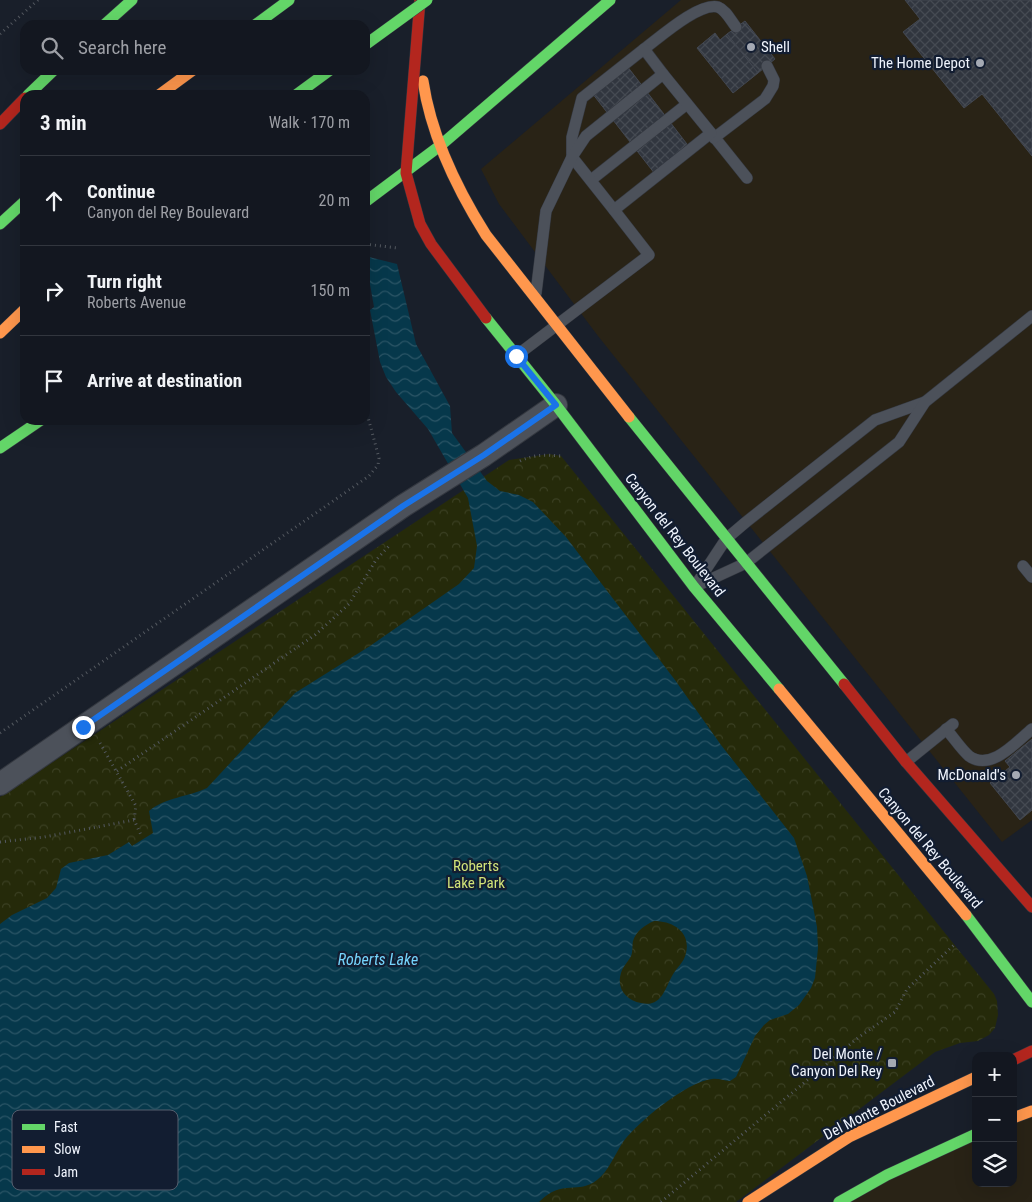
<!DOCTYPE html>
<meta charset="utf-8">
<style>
body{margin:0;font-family:"Roboto Condensed",sans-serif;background:#20242d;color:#f1f3f6}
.controls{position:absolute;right:15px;bottom:15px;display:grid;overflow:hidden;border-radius:10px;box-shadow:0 5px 20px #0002}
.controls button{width:45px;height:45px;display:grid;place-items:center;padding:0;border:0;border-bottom:1px solid #32363e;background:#131720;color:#f1f3f6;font:25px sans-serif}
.stop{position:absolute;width:15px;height:15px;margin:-11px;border:4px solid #1a73e8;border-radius:50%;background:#fff}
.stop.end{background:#1a73e8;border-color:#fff;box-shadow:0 1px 5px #0008}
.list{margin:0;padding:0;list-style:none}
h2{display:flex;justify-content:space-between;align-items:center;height:65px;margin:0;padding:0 20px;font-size:21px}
h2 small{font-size:16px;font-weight:400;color:#9d9fa5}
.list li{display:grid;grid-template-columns:32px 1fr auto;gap:15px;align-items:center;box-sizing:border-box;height:90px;padding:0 20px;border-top:1px solid #32363e}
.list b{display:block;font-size:19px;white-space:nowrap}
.list p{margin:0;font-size:16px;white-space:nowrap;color:#9d9fa5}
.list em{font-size:16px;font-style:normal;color:#9d9fa5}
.icon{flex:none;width:28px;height:28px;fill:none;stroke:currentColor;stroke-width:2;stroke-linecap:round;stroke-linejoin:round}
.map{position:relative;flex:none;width:1032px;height:1202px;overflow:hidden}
.search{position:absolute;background:#131720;box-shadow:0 5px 20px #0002;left:20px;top:20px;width:350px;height:55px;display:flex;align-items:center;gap:12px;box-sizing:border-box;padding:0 18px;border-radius:15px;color:#9d9fa5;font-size:19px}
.panel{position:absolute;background:#131720;box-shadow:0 5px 20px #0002;left:20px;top:90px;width:350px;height:335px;border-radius:15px}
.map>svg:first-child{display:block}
</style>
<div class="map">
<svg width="1032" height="1202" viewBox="0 0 1032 1202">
<defs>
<pattern id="park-crowns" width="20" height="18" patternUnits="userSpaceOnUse" patternTransform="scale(1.25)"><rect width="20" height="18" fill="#252a0a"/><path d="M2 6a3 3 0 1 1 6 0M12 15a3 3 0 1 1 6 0" fill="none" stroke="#3a3f22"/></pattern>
<pattern id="water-waves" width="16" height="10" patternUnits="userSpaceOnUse" patternTransform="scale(1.25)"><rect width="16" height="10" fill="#06384b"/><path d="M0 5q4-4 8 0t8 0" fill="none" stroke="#2b5566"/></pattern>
<pattern id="building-cross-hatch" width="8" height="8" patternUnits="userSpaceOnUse" patternTransform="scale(1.25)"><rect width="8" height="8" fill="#31363f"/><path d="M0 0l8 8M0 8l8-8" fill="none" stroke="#454a52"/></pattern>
</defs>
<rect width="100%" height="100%" fill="#191f2a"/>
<g fill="#292316">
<polygon points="681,0 1032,0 1032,820 1002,842 598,336 499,204 481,169"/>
<polygon points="1032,1111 1032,1202 839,1202 976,1134 976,1183 1013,1183 1013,1118"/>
</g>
<polygon fill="url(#park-crowns)" points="549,454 561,456 994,994 997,1001 998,1015 995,1028 989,1035 978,1041 960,1043 935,1052 736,1202 0,1202 0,797 509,460"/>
<path fill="url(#water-waves)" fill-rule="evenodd" d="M365,256l32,8 19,80 34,62 2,27 35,48 13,10 19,4 14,7 33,35 109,143 46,65 73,93 13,38 10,51 1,21 -3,30 -4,10 -12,17 -11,9 -18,6 -6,5 -9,11 -19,41 -6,4c-6,0 -12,-3 -18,-2 -26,3 -74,43 -89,63 -8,12 -15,30 -26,38 -19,15 -34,-2 -58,22h-539v-278l12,-9 35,-17 9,-10 5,-19 8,-6 39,-8 21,-13 3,4 21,-13 -4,-22c17,-14 39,-14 58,-23l88,-95 75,-47 89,-62 15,-16 3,-22 -9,-48 -40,-69 -32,-37 -10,-15 -6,-15 -10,-52 4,-3zM654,921c19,0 37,11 32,32 -2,10 -10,15 -14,23 -7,13 -11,32 -31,27 -15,-3 -25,-15 -20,-30 2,-7 7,-11 10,-17 2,-4 1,-10 2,-15 3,-10 12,-16 21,-20z"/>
<g fill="url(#building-cross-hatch)" stroke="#424751">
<polygon points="905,0 1032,0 1032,156 982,94 964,108 903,32 920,19"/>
<polygon points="745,21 775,59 758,73 727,34"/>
<polygon points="715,33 720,40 727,34 758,73 733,93 697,48"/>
<polygon points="627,66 690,148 655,174 592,93"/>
<polygon points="1032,739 1032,810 1020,820 990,783 1010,767 1005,761"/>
</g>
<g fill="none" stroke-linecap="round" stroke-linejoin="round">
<defs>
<g id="lane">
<path d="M644,49c15,-11 55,-47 74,-42 8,3 13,14 18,20"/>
<polyline points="711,133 747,178"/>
<polyline points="714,138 765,99 773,86 774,80 767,66"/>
<polyline points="591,180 687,104"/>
<polyline points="614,210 572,157 572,137 582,98 644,49 663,74"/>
<polyline points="516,356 649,255 614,210 711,133 663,74 586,136 572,157 546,211 536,293"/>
<polyline points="1023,566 1032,577"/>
<polyline points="695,586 726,539 746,522 875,420 925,402"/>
<polyline points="694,587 746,563 899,442 925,402 1032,316"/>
<path d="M946,729c8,9 15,20 23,27 22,16 47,-14 63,-27"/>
<polyline points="906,762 953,724"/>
</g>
<polyline id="street" points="0,784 403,506 484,455 556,405"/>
<g id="fast">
<polyline points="104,25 132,0"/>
<polyline points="255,25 289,0"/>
<polyline points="28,95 54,70"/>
<polyline points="296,95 330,70"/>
<polyline points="365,202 441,145 610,0"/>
<polyline points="0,224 25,201"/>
<polyline points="486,318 556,405 694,587 779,689"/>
<polyline points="629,417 844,684"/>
<polyline points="0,448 41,420"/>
<polyline points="966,915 1032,1002"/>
<polyline points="839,1202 887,1175 976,1134"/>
</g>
<g id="slow">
<path d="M423,81c8,54 34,108 63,154l143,182"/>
<polyline points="159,95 193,70"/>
<polyline points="0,333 25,309"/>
<polyline points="779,689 966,915"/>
<polyline points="1013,1118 1032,1111"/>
<polyline points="748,1202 849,1137 976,1077"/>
</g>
<g id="jam">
<polyline points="420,0 406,173 420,224 431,244 486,318"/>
<polyline points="0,124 25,98"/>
<polyline points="844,684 906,762 1032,907"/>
<polyline points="1013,1060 1032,1051"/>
</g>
</defs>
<use href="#lane" stroke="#343840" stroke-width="12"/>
<use href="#street" stroke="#343840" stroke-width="24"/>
<use href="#fast" stroke="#343840" stroke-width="12"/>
<use href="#slow" stroke="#343840" stroke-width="12"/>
<use href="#jam" stroke="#343840" stroke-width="12"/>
<g stroke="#545960" stroke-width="3" stroke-dasharray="1 4" stroke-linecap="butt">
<polyline points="0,34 38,0"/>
<polyline points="365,244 397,248"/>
<path d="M520,461c14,-7 26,-6 41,-5"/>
<polyline points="0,733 369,476 378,465 379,458 365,406"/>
<polyline points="100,743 136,806 134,820"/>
<polyline points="117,771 315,635 349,604 376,560 389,546"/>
<polyline points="0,842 44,837 134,820 141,835"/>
<polyline points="661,1202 859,1037 895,1012 907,989 954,945"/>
</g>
<use href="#lane" stroke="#4c515a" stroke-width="11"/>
<use href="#street" stroke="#4c515a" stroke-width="22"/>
<use href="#fast" stroke="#63d668" stroke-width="11"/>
<use href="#slow" stroke="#ff974d" stroke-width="11"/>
<use href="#jam" stroke="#b3261e" stroke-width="11"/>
<defs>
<polyline id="fast-bridge" points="365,45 427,0"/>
</defs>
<use href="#fast-bridge" stroke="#343840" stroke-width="12" stroke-linecap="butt"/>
<use href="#fast-bridge" stroke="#63d668" stroke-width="11"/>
</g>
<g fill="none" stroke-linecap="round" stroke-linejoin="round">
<polyline stroke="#1a73e8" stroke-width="6" points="83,727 403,506 484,455 556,405 516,356"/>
</g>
<g fill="#a4a9b3" stroke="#121d31" stroke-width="2">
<circle cx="751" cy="47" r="5"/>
<circle cx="980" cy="63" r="5"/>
<circle cx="1016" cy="775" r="5"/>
<rect x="887" y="1058" width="10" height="10" rx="2.5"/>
</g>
<g text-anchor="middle" stroke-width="4.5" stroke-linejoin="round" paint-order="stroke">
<g font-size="15" fill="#eff4fd" stroke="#121d31" text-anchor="end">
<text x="761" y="52" text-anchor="start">Shell</text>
<text x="970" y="68">The Home Depot</text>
<text x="1006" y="780">McDonald's</text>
<text x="882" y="1059">Del Monte /<tspan x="882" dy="17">Canyon Del Rey</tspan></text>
</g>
<g font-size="15" fill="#eff4fd" stroke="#121d31">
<text transform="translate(675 535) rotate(52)" y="5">Canyon del Rey Boulevard</text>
<text transform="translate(930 848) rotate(50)" y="5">Canyon del Rey Boulevard</text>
<text transform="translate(879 1108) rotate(-27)" y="5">Del Monte Boulevard</text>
</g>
<g font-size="15" fill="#d2e379" stroke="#121d31">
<text x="476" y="871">Roberts<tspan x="476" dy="17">Lake Park</tspan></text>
</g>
<g font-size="16" font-style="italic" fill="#75d4fc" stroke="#121d31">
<text x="378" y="965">Roberts Lake</text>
</g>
</g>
<rect x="12" y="1110" width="166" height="80" rx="8" fill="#121d31" stroke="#545e6e" stroke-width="1"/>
<rect x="22" y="1124" width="23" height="6" fill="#63d668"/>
<rect x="22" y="1146" width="23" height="7" fill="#ff974d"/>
<rect x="22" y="1169" width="23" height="6" fill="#b3261e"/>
<g font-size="14" fill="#eff4fd">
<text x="54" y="1132">Fast</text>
<text x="54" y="1154">Slow</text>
<text x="54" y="1177">Jam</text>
</g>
</svg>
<div class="controls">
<button>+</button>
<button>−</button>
<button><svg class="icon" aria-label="layers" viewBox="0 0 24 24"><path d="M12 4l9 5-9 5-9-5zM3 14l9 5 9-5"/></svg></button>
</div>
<div class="stop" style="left:516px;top:356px"></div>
<div class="stop end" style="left:83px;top:727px"></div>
<div class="search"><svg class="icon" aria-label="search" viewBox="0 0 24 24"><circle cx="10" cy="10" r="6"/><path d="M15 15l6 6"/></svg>Search here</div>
<section class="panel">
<h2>3 min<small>Walk · 170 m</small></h2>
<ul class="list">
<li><svg class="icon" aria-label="ahead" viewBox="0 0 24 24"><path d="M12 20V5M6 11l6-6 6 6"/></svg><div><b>Continue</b><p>Canyon del Rey Boulevard</p></div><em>20 m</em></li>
<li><svg class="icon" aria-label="right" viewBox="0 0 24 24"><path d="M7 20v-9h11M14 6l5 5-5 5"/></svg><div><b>Turn right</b><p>Roberts Avenue</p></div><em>150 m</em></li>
<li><svg class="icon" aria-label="arrive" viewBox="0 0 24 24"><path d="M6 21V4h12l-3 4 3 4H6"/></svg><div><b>Arrive at destination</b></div></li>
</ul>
</section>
</div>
